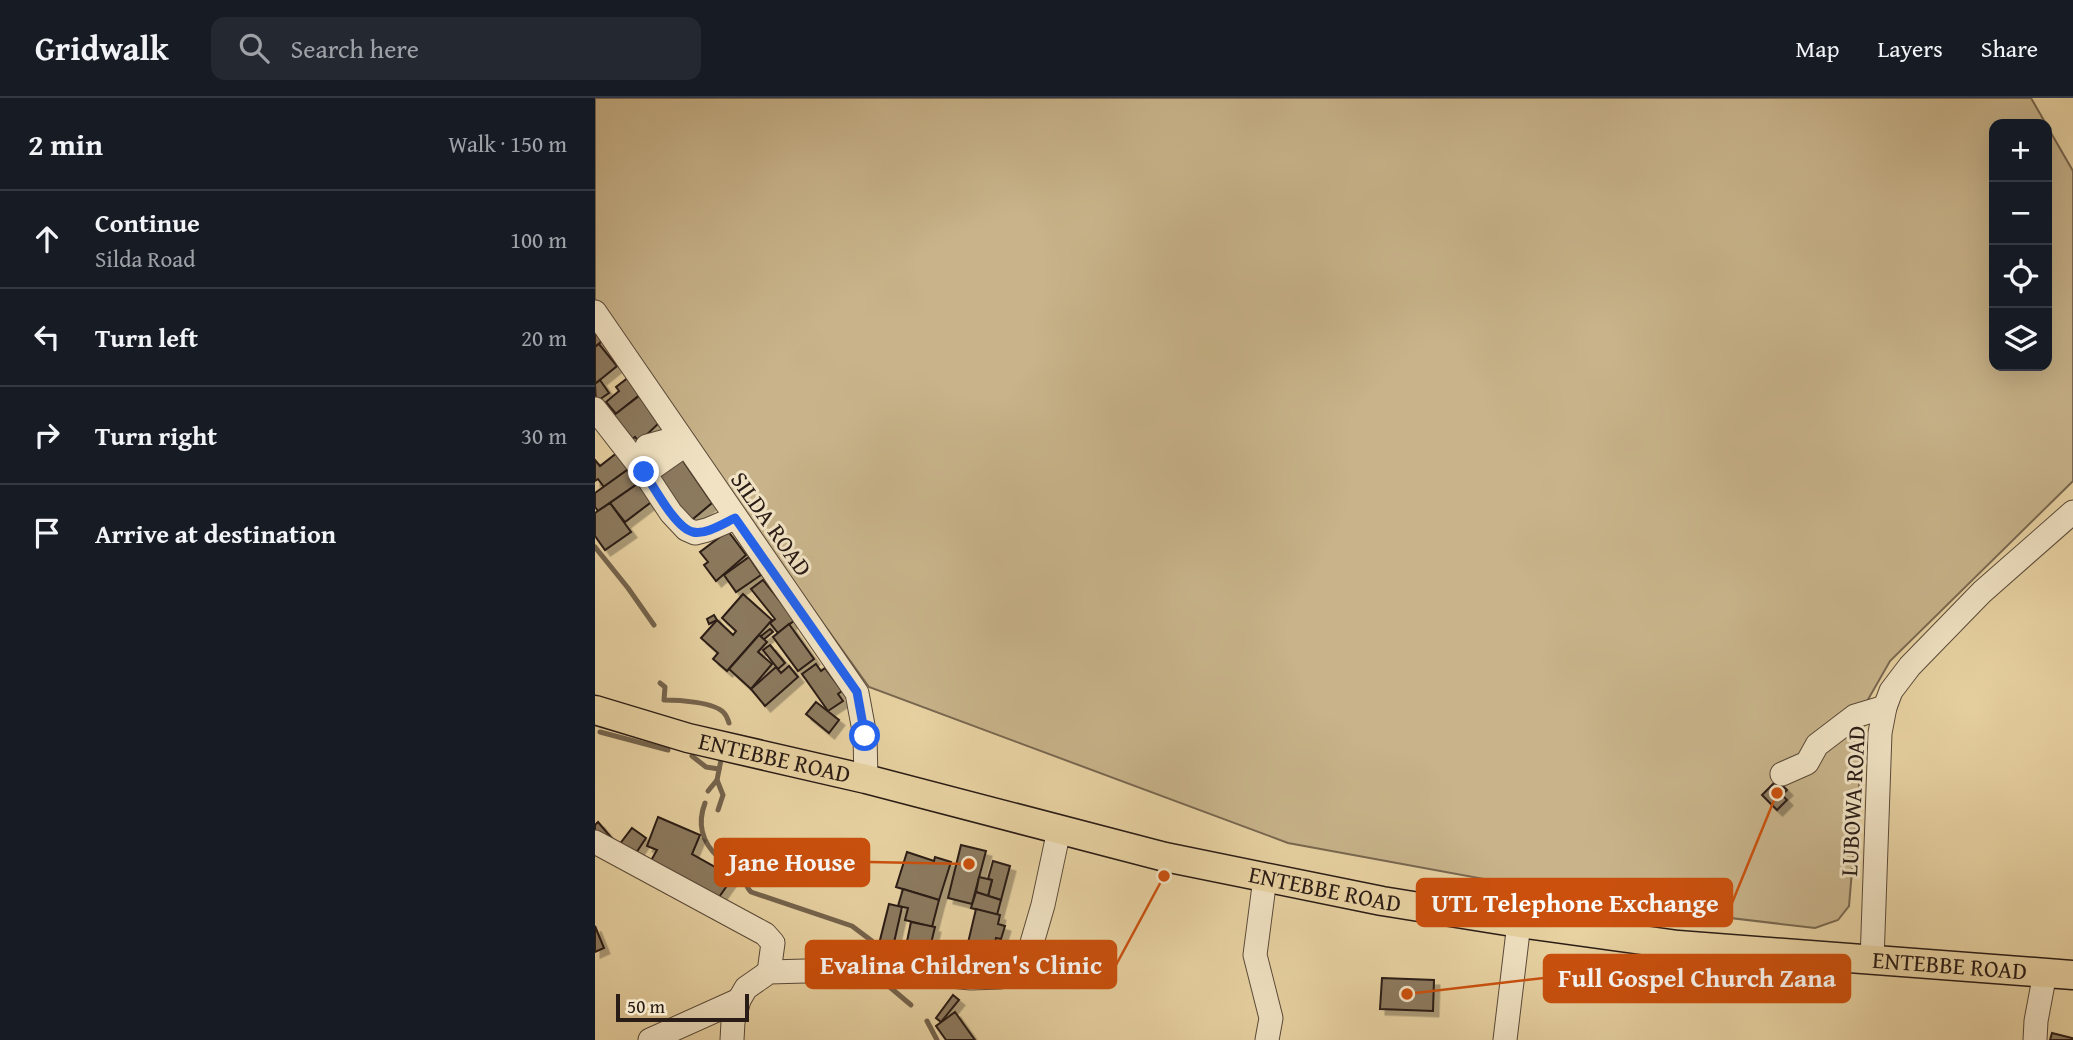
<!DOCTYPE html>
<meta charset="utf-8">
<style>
body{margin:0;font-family:"Gentium Book Plus",serif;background:#242831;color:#f1f3f6}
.controls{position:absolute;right:21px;top:21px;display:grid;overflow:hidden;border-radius:14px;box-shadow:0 7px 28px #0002}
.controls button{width:63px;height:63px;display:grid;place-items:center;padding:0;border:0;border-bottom:2px solid #363941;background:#171b24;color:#f1f3f6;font:35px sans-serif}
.scale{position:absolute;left:21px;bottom:18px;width:133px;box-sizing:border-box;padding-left:7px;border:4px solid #291b15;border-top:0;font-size:19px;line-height:24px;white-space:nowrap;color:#291b15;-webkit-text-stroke:5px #f0e2c3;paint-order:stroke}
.stop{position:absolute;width:21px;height:21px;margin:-16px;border:5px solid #2563eb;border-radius:50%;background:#fff}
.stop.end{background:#2563eb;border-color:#fff;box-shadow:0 2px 7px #0008}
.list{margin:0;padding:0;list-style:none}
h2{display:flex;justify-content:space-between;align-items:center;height:91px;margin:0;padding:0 28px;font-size:30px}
h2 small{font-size:23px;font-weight:400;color:#9ea1a6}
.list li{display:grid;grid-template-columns:46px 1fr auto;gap:21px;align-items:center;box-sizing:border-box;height:98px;padding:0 28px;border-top:2px solid #363941}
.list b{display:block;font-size:26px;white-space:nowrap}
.list p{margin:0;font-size:23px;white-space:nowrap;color:#9ea1a6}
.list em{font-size:23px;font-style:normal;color:#9ea1a6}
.icon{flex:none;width:38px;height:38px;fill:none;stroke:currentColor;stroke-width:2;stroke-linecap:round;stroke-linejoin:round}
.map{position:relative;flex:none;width:1478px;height:942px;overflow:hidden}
header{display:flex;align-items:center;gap:42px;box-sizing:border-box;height:98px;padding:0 35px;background:#171b24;border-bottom:2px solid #363941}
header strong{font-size:33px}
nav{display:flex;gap:38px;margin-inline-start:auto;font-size:24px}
.search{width:490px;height:63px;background:#242831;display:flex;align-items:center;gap:18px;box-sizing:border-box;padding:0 24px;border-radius:14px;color:#9ea1a6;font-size:26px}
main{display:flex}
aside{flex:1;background:#171b24}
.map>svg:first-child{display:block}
</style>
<header>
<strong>Gridwalk</strong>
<div class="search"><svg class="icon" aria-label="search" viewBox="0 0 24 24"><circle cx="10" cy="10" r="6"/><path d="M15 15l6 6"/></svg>Search here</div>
<nav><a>Map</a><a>Layers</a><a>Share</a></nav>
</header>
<main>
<aside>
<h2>2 min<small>Walk · 150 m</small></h2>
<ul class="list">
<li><svg class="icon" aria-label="ahead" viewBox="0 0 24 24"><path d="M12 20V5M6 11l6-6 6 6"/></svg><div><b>Continue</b><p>Silda Road</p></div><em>100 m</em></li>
<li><svg class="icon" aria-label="left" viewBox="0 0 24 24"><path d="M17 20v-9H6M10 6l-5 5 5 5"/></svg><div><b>Turn left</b></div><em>20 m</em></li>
<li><svg class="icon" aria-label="right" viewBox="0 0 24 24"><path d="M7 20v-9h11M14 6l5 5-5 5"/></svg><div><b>Turn right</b></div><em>30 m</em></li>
<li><svg class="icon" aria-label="arrive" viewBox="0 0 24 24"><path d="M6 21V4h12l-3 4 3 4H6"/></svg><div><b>Arrive at destination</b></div></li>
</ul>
</aside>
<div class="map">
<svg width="1478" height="942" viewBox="0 0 1478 942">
<defs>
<filter id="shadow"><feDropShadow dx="5.5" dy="5.5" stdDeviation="0" flood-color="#0004"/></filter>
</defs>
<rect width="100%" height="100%" fill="#e8d2a2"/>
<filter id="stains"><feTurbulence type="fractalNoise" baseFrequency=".00286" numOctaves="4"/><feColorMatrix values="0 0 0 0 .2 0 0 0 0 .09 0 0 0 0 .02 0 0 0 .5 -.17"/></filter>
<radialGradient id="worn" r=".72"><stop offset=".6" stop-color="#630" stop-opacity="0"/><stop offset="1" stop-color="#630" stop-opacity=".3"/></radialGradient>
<polygon fill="#c8b38a" stroke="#786750" stroke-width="2" points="0,0 1436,0 1451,26 1399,26 1399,268 1452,268 1452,28 1478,73 1478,383 1295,563 1271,605 1254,808 1243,822 1220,830 1042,809 693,745 274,589 78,317 0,201"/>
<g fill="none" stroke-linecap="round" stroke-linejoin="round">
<g stroke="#75644d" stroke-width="5">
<polyline points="0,449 33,490 59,527"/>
<path d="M65,585l5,4 -1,13c14,0 51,2 60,13 3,3 4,7 5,10"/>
<polyline points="5,634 73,652"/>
<polyline points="97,658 111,669 124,671"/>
<polyline points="113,693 122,682"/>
<path d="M110,705c-8,21 -3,39 13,54"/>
<polyline points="123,712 128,697 122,682 126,662"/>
<path d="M130,763l13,3c6,10 5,20 13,28l101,34 20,15 3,13"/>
<polyline points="284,880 316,907"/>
<polyline points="332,923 342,942"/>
</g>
</g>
<g fill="#8c7a5e" stroke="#291b15" stroke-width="2" filter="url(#shadow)">
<polygon points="0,233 7,243 0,249"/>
<polygon points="4,246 22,268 0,286 0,249"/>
<polygon points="34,279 47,295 21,316 11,304 24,293 21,289"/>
<polygon points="5,282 14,295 1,304 0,286"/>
<polygon points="44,298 64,325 44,344 40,339 32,345 14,321"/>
<polygon points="23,354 35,370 9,389 3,381 0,383 0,362 5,368"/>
<polygon points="84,357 117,405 98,421 90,421 54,378"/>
<polygon points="35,370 45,384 3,413 0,409 0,395"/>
<polygon points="45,384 59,402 30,424 15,405"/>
<polygon points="15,405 36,434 10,452 0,438 0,415"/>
<polygon points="133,433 151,457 121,483 109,467 113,464 105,454"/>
<polygon points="154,459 166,477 141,494 129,477"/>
<polygon points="168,482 200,522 183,535 175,525 180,521 156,491"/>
<polygon points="148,496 177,522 132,573 118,561 123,555 106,540 122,522 138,537 141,533 127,520"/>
<polygon points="119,517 122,522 114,526 112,521"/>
<polygon points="194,526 219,561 203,573 178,539"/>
<polygon points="175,531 178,534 168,542 166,538"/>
<polygon points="164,537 172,544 163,554 177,566 156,591 134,571"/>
<polygon points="175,547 190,565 183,571 168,552"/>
<polygon points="221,566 226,573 230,570 247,593 243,596 248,603 233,613 207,576"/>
<polygon points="194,568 203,579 170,608 156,591 181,569 186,575"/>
<polygon points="221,604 244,622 234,635 211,616"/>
<polygon points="1182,682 1192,692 1187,697 1192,702 1182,712 1167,697"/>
<polygon points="63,719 105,737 97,756 127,773 126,775 136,782 122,802 54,766 62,752 52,748"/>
<polygon points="3,724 20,744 0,736 0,727"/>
<polygon points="37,730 51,740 39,758 24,747"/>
<polygon points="366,747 391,753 377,806 353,800"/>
<polygon points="312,754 339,763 340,759 356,764 344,802 301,789"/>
<polygon points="398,763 415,768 406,802 393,798 397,782 393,781"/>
<polygon points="384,779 397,782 393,798 381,794"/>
<polygon points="308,791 344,802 337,829 310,822 313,810 303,808"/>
<polygon points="381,794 406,802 402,817 376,810"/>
<polygon points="294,806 307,809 298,849 284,846"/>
<polygon points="381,811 405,817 403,826 410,828 406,841 401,840 397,855 372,849"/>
<polygon points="316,824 340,829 333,858 310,853"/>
<polygon points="0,828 9,850 0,854"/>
<polygon points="787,880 839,882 838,913 785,911"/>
<polygon points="358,897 364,902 346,924 341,920"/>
<polygon points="360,914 380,942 351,942 341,928"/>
<polygon points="1457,935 1477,940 1477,942 1455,942"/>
</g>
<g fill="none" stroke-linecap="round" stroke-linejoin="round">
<defs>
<g id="minor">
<polyline points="0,214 262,595 270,638 271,681"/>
<polyline points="0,311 49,374 76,415 91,431 100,435 112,432 140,420"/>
<polyline points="52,348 85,339"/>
<polyline points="60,368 90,347"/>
<polyline points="1187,676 1212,665 1222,647 1260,618 1290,609"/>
<polyline points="0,744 170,836 178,845 174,874"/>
<polyline points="670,780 660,857 676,920 672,942"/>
<polyline points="1277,863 1285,635 1290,609 1296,593 1315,568 1387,494 1478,414"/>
<polyline points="55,942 144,902"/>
<polyline points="137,942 138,924 144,902 151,890 174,874 284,871 376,880 405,879 422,872 430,865 434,855 448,807 464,732"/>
<polyline points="910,942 924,825"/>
<polyline points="1440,942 1441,923 1450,875"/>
</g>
<g id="major">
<path id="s1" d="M0,612l93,28 178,41 299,78 217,44 137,22 159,22 395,30"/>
</g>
</defs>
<use href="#minor" stroke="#594938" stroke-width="25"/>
<use href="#major" stroke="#291b15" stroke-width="31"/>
<use href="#minor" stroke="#f0e2c3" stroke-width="23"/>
<use href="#major" stroke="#e8d2a2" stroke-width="28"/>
</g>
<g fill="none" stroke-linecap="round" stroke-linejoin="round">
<path stroke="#2563eb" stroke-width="9" d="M49,374c10,15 32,57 49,60 13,3 31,-9 42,-14l122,174 8,44"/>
</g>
<g text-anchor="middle" stroke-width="6" stroke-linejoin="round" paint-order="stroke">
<g font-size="24" fill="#291b15" stroke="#f0e2c3">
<text transform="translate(176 426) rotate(55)" y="8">SILDA ROAD</text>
<text dy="8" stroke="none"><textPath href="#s1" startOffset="186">ENTEBBE ROAD</textPath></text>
<text transform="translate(1258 703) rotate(-87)" y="8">LUBOWA ROAD</text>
<text dy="8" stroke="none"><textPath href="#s1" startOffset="752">ENTEBBE ROAD</textPath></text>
<text dy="8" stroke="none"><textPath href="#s1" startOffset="1382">ENTEBBE ROAD</textPath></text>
</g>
</g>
<path fill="none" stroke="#cb500d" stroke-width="2.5" d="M374 766L274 764M1182 695L1137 805M569 778L521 867M812 896L949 880"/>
<g fill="#cb500d" stroke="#f0e2c3" stroke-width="2.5">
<circle cx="374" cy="766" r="7"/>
<circle cx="1182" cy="695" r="7"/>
<circle cx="569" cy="778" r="7"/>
<circle cx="812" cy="896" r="7"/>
</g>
<g fill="#cb500d" stroke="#cb500d" stroke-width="2.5">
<rect x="120" y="741" width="154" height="47" rx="7"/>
<rect x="822" y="781" width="315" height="47" rx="7"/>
<rect x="211" y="843" width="310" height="47" rx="7"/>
<rect x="949" y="857" width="306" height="47" rx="7"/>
</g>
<g font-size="26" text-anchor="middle" font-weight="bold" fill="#fff">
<text x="197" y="773">Jane House</text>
<text x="980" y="814">UTL Telephone Exchange</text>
<text x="366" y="876">Evalina Children's Clinic</text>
<text x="1102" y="889">Full Gospel Church Zana</text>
</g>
<rect width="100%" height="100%" filter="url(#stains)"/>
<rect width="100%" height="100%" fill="url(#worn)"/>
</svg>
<div class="controls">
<button>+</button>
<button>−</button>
<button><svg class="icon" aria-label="locate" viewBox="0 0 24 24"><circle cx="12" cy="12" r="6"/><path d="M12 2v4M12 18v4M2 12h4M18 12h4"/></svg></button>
<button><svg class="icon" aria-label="layers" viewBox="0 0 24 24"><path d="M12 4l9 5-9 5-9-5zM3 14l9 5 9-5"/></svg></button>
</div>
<div class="scale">50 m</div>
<div class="stop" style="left:270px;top:638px"></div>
<div class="stop end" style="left:49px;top:374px"></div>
</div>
</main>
